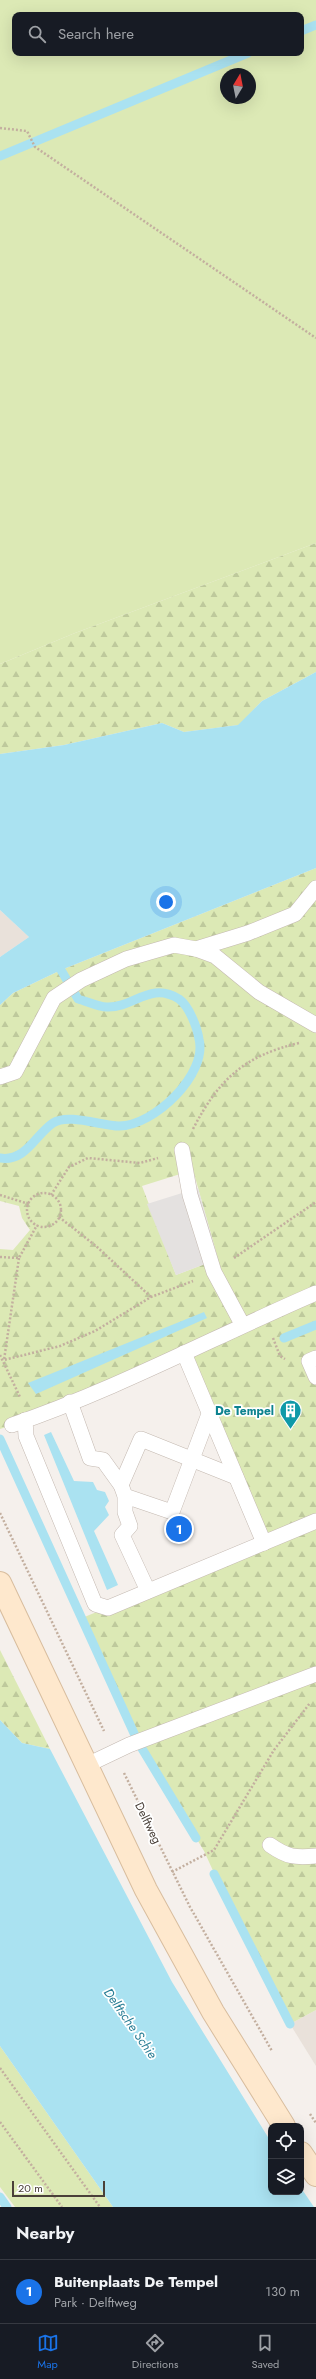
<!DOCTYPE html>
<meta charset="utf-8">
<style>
body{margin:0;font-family:Jost,sans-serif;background:#20242c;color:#f1f3f6}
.controls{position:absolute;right:12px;bottom:12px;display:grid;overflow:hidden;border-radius:8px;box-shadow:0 4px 16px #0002}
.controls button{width:36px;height:36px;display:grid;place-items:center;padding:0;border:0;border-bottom:1px solid #363941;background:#171b24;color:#f1f3f6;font:20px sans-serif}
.compass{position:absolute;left:220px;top:68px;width:36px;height:36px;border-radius:50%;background:#171b24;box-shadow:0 4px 16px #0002;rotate:10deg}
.scale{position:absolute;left:12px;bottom:10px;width:93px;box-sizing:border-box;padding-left:4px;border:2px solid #4a4039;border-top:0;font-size:11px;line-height:14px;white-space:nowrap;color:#4a4039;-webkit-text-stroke:3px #fff;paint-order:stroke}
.you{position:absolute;left:166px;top:902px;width:14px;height:14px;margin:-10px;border:3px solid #fff;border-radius:50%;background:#1a73e8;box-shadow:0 0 0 6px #1a73e833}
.badge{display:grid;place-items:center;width:26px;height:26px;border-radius:50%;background:#1a73e8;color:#fff;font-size:13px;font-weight:700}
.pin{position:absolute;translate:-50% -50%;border:2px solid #fff;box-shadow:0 1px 4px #0006}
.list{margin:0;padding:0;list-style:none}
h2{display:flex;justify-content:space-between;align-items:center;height:52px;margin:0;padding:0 16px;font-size:17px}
h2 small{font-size:13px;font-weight:400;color:#9ea1a6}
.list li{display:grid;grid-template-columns:26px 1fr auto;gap:12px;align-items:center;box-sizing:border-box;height:64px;padding:0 16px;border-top:1px solid #363941}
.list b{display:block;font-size:15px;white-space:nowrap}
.list p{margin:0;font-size:13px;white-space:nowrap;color:#9ea1a6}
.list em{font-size:13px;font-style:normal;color:#9ea1a6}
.icon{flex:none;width:22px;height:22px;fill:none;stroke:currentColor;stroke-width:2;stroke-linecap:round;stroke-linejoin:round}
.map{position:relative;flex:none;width:316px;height:2207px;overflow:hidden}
.search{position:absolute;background:#171b24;box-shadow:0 4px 16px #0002;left:12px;right:12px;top:12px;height:44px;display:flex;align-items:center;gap:10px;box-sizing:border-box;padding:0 14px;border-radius:8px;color:#9ea1a6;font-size:15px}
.sheet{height:116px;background:#171b24}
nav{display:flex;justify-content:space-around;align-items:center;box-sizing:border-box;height:56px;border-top:1px solid #363941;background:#171b24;font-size:11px;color:#9ea1a6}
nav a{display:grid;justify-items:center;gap:2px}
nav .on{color:#1a73e8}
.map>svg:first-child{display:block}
</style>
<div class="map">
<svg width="316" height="2207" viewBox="0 0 316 2207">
<defs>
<pattern id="forest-firs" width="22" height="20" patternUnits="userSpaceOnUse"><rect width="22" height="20" fill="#dce9b5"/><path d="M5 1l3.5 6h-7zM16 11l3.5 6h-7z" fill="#bec99c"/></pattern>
</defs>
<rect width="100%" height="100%" fill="#f5f0ec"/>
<g fill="#e9e1da">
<polygon points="0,910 29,937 0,957"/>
<polygon points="316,2010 316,2066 290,2024"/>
</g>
<g fill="#dce9b5" fill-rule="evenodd">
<path d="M0,0h316v543l-241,90 -75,31zM15,15h286v38h-286zM226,74h24v24h-24z"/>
<polygon points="0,2046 113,2207 15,2207 0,2187"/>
</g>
<g fill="url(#forest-firs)" fill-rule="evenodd">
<polygon points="316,543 316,672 262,701 239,725 184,732 162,723 64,745 0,754 0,664 75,633"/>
<path d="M316,868v1142l-26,14 -54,-103 -32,-70 -66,-109 -56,-124 182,-75 -79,-189 -157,66 -28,9v-180l13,1 17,-20 -8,-12 -3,-12 -19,-5v-196l13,-12 48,-23zM193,1170l25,89 -42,16 -34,-89z"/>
<polygon points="0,1650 50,1749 22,1743 0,1720"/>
</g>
<polygon fill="#e4e1e0" points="198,1188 218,1259 176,1275 147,1204"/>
<g fill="#aae2f1">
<polygon points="316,672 316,868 61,970 13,993 0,1005 0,957 29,937 0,910 0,754 64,745 162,723 184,732 238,725 262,701"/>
<polygon points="204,1312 207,1318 36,1394 28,1383"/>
<polygon points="51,1432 74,1481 93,1482 97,1490 105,1492 109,1501 105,1507 109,1515 94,1531 118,1585 107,1590 44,1435"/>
<polygon points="0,1720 22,1743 50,1749 172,1982 271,2142 271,2192 301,2192 301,2188 314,2207 113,2207 0,2046"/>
</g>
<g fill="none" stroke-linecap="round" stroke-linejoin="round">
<g stroke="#aae2f1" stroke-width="9">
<polyline points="301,31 316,25"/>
<polyline points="0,156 248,53"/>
<path d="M0,1158c26,4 35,-23 53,-35 15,-10 49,3 66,3 35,0 89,-52 80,-87 -2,-12 -10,-33 -20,-40 -29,-18 -45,9 -72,8 -9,0 -21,-6 -29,-8l-17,-29"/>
<polyline points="284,1338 316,1325"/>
<polyline points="0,1439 138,1742 196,1838"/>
<polyline points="214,1874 290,2024"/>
<polyline points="0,2197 7,2207"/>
</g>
<defs>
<g id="lane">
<polyline points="196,949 248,933 295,914 316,888"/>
<polyline points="0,1077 15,1072 54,998 81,980 126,959 174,945 196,949 215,956 259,992 316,1025"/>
<polyline points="182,1150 190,1195 214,1272 242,1324"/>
<polyline points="184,1353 264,1543"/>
<polyline points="316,1358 309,1361 316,1377"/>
<polyline points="70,1402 90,1458 103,1460 121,1485 125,1496 125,1512 130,1526 122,1535 148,1591"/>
<polyline points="25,1420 26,1436 95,1604 108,1608 316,1521"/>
<path d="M12,1425c103,-35 204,-89 304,-132"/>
<polyline points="121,1485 141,1439 236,1477"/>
<polyline points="125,1496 172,1512 209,1414"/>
<polyline points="87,1765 129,1745 316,1674"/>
<path d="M270,1845c17,12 25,13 46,11"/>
</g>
<g id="secondary">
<polyline points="0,1583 146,1890 213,2012 284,2126"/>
<polyline points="301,2153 316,2175"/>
</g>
</defs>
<use href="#lane" stroke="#c4b9b1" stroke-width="16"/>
<use href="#secondary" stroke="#d8bd9e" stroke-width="24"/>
<g stroke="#c3af9f" stroke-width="2.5" stroke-dasharray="2 2" stroke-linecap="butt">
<polyline points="0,128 27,131 35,147 316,338"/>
<path d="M193,1129c26,-50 51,-73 106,-86"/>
<circle cx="44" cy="1210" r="17"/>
<polyline points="0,1195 29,1204"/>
<polyline points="51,1195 69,1167 88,1158 140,1163 158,1158"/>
<polyline points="59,1217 96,1246 151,1297"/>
<polyline points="0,1257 19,1258 37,1225"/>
<polyline points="19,1258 4,1360 60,1346 95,1331 151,1297 193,1281"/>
<polyline points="234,1258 316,1202"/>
<polyline points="273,1338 280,1356 285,1359"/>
<polyline points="0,1355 20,1397"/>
<polyline points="0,1513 104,1731"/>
<polyline points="124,1773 190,1907 272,2051"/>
<polyline points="172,1872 214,1850 274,1750 310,1703"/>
<polyline points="0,2068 100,2207"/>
<polyline points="310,2114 316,2123"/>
<polyline points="0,2122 62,2207"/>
</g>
<use href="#lane" stroke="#fff" stroke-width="15"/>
<use href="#secondary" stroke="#fee8cd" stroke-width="22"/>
</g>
<defs>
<symbol id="building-pin" viewBox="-11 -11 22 30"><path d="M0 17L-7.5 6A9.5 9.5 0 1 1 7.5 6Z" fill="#0f9aa8" stroke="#fff"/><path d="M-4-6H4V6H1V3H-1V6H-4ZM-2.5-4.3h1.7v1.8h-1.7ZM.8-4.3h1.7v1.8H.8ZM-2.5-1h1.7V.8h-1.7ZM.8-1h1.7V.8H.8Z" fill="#fff"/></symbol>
</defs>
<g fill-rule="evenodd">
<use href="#building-pin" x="278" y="1398" width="25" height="34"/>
</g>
<g text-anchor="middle" stroke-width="3.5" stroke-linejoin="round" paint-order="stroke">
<g font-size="12" font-weight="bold" fill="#0d838f" stroke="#fff" text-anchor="end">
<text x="274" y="1415">De Tempel</text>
</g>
<g font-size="12" fill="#4a4039" stroke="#fff">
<text transform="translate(148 1823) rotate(64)" y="4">Delftweg</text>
</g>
<g font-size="13" font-style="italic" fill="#2b7f96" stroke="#fff">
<text transform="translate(131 2023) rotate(55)" y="5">Delftsche Schie</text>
</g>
</g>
</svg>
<div class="controls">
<button><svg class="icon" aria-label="locate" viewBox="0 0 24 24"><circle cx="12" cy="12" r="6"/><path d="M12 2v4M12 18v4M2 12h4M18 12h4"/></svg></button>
<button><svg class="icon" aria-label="layers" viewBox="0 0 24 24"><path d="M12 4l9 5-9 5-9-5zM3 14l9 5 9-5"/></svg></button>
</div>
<svg class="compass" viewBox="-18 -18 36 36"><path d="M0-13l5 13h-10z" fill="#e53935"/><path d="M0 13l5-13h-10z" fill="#9ea1a6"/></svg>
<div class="scale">20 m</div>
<div class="you"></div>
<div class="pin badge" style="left:179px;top:1529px">1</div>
<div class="search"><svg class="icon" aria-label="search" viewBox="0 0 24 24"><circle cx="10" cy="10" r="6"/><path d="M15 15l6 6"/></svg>Search here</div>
</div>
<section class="sheet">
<h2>Nearby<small></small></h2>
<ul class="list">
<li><span class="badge">1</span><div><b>Buitenplaats De Tempel</b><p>Park · Delftweg</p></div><em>130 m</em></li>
</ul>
</section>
<nav>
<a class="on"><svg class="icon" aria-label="map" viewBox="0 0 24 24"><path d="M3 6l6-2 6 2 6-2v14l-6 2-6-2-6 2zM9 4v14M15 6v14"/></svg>Map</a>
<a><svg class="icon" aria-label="directions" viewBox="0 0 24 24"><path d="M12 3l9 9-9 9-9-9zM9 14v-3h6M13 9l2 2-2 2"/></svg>Directions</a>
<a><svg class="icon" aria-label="saved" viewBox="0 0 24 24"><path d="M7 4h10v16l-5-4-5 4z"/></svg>Saved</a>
</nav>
